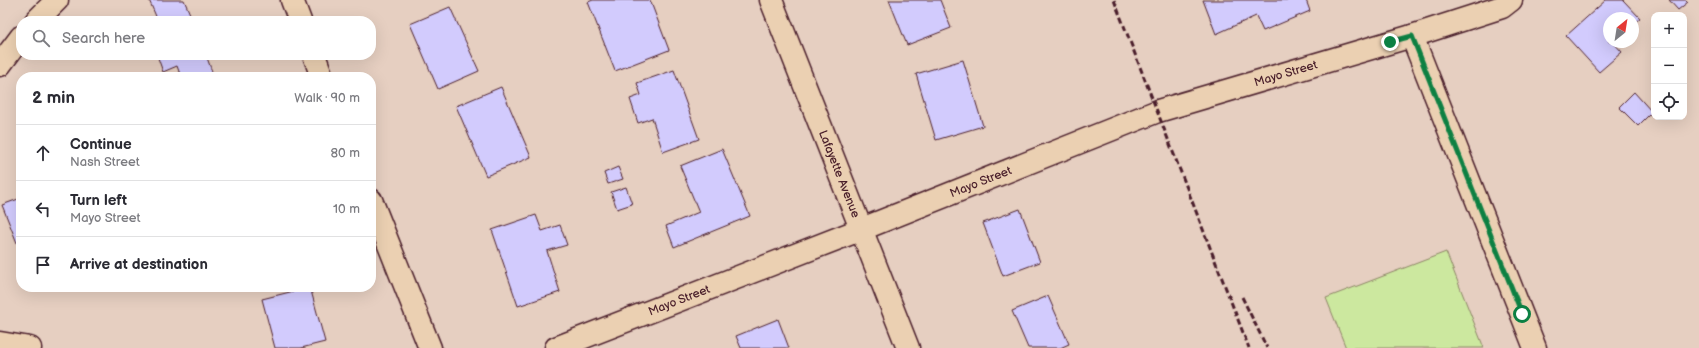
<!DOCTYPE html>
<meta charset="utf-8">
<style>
body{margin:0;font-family:"Balsamiq Sans",sans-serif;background:#f2f2f3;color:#2b2b33}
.controls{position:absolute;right:12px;top:12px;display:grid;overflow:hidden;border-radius:8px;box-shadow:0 4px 16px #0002}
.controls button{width:36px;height:36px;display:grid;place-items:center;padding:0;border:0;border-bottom:1px solid #e1e1e2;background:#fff;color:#2b2b33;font:20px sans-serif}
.compass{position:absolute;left:1603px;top:12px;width:36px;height:36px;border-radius:50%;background:#fff;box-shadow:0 4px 16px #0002;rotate:30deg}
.stop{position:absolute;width:12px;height:12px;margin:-9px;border:3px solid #0b8043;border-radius:50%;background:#fff}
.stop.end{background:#0b8043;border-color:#fff;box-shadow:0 1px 4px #0008}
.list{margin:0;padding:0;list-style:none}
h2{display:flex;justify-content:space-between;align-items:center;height:52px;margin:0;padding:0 16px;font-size:17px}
h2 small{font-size:13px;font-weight:400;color:#7c7c81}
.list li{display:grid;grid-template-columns:26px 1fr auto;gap:12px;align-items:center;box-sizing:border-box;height:56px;padding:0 16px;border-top:1px solid #e1e1e2}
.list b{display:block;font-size:15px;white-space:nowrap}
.list p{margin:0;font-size:13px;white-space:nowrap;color:#7c7c81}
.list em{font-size:13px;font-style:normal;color:#7c7c81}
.icon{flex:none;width:22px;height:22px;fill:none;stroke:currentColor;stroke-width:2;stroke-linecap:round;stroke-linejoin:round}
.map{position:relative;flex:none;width:1699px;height:348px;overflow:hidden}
.search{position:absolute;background:#fff;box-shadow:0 4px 16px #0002;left:16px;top:16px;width:360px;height:44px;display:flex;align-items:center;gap:10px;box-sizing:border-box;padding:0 14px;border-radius:16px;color:#7c7c81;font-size:15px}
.panel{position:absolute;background:#fff;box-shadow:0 4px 16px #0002;left:16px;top:72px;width:360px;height:220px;border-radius:16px}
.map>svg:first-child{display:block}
</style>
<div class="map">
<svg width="1699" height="348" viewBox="0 0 1699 348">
<rect width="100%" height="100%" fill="#e6cfc1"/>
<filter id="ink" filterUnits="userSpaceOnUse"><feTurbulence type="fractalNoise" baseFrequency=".025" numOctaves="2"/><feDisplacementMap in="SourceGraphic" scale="8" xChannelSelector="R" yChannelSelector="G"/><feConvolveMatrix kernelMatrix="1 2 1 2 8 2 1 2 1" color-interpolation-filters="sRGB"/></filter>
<g filter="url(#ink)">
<polygon fill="#cce89f" stroke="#8b8465" points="1446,252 1484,348 1346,348 1326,298"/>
<g fill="#d2cbfd" stroke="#4a1f2b">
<polygon points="149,0 184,0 193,21 158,21"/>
<polygon points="593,0 650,0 669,50 615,71 588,2"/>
<polygon points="889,0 940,0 951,28 907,45"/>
<polygon points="1203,0 1306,0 1310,11 1263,31 1256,16 1216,34"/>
<polygon points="1606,0 1623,0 1640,18 1633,24 1633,18 1609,18 1609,42 1613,42 1622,52 1599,72 1566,36"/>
<polygon points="1669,0 1686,0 1688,2 1678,10"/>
<polygon points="450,7 479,71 438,89 410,24"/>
<polygon points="157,55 206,55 214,77 181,77 177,66 163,72"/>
<polygon points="963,60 983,126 936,140 916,74"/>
<polygon points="674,70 699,139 663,152 652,118 638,123 630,99 641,95 637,83"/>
<polygon points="501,87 531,157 486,176 456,106"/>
<polygon points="1634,92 1652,112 1638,126 1619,107"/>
<polygon points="722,149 750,216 674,247 666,226 699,212 680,166"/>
<polygon points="618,167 623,179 608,184 604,173"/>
<polygon points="626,187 632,204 617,209 611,192"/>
<polygon points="21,198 21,253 2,205"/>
<polygon points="1020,209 1040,262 1003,276 983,223"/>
<polygon points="536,215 542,231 560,225 567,245 547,251 560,292 518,306 492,230"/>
<polygon points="310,287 325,342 301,348 275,348 262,299"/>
<polygon points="1048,296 1069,344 1060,348 1028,348 1012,311"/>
<polygon points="778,319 789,348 741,348 736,336"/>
</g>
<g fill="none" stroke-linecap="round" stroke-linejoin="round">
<defs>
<g id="minor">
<polyline points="292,0 300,21"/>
<path id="s1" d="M771,0l137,348"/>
<polyline points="36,21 57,0"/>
<polyline points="1412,36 1535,348"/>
<polyline points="314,55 322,77"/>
<polyline points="0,65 21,37"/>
<polyline points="371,200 430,348"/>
<polyline points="0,343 30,348"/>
<path id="s2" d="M556,348l306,-119 296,-118 254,-75 90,-29 9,-7"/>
</g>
</defs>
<use href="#minor" stroke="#4a1f2b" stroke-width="25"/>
<use href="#minor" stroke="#ebd0b2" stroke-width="22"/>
<g stroke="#4a1f2b" stroke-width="3" stroke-dasharray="6 3" stroke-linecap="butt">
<polyline points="1114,0 1249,348"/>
<polyline points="1242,297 1267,348"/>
</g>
</g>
</g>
<g fill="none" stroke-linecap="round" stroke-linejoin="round" filter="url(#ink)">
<polyline stroke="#0b8043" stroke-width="5" points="1390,42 1412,36 1522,314"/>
</g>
<g text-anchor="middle" stroke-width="3.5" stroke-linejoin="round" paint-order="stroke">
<g font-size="12" fill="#4a1f2b" stroke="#ebd0b2">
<text dy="4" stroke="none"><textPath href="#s2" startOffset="780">Mayo Street</textPath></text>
<text dy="4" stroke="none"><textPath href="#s1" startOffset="187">Lafayette Avenue</textPath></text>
<text dy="4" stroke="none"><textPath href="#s2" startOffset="456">Mayo Street</textPath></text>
<text dy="4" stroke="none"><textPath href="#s2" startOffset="132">Mayo Street</textPath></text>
</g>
</g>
</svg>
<div class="controls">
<button>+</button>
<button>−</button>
<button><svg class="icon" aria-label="locate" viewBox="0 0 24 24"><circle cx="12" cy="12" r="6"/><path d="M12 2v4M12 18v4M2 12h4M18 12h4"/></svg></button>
</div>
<svg class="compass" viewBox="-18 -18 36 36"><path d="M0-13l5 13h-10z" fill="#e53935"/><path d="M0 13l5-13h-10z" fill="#7c7c81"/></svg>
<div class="stop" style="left:1522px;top:314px"></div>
<div class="stop end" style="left:1390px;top:42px"></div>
<div class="search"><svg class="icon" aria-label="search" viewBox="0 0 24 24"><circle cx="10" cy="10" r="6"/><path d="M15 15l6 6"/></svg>Search here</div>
<section class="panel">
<h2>2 min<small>Walk · 90 m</small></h2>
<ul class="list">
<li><svg class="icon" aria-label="ahead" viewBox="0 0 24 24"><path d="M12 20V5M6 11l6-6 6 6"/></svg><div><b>Continue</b><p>Nash Street</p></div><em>80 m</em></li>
<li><svg class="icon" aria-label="left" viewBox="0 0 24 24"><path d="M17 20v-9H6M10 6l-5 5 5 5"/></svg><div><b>Turn left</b><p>Mayo Street</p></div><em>10 m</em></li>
<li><svg class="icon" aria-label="arrive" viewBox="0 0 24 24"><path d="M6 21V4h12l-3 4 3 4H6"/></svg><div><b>Arrive at destination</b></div></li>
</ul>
</section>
</div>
